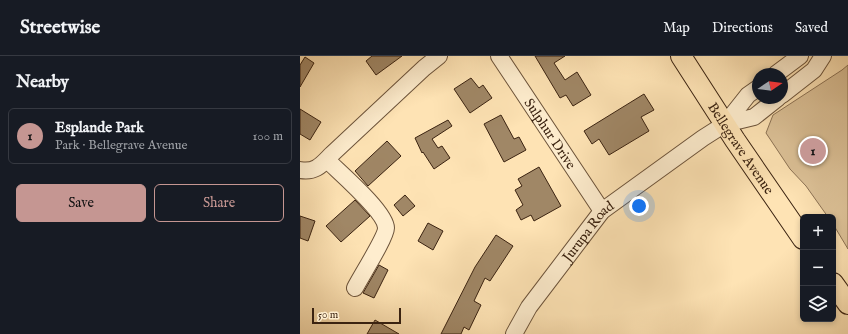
<!DOCTYPE html>
<meta charset="utf-8">
<style>
body{margin:0;font-family:"IM FELL English",serif;background:#242831;color:#f1f3f6}
.controls{position:absolute;right:12px;bottom:12px;display:grid;overflow:hidden;border-radius:6px;box-shadow:0 2px 6px #0003}
.controls button{width:36px;height:36px;display:grid;place-items:center;padding:0;border:0;border-bottom:1px solid #363941;background:#171b24;color:#f1f3f6;font:20px sans-serif}
.compass{position:absolute;left:452px;top:12px;width:36px;height:36px;border-radius:50%;background:#171b24;box-shadow:0 2px 6px #0003;rotate:77deg}
.scale{position:absolute;left:12px;bottom:10px;width:89px;box-sizing:border-box;padding-left:4px;border:2px solid #3b2311;border-top:0;font-size:11px;line-height:14px;white-space:nowrap;color:#3b2311;-webkit-text-stroke:3px #feedce;paint-order:stroke}
.you{position:absolute;left:339px;top:150px;width:14px;height:14px;margin:-10px;border:3px solid #fff;border-radius:50%;background:#1a73e8;box-shadow:0 0 0 6px #1a73e833}
.badge{display:grid;place-items:center;width:26px;height:26px;border-radius:50%;background:#c59692;color:#111;font-size:13px;font-weight:700}
.pin{position:absolute;translate:-50% -50%;border:2px solid #fff;box-shadow:0 1px 4px #0006}
.list{margin:0;padding:0;list-style:none}
h2{display:flex;justify-content:space-between;align-items:center;height:52px;margin:0;padding:0 16px;font-size:17px}
h2 small{font-size:13px;font-weight:400;color:#9ea1a6}
.list li{display:grid;grid-template-columns:26px 1fr auto;gap:12px;align-items:center;box-sizing:border-box;height:56px;margin:0 8px 8px;padding:0 8px;border:1px solid #363941;border-radius:6px}
.list b{display:block;font-size:15px;white-space:nowrap}
.list p{margin:0;font-size:13px;white-space:nowrap;color:#9ea1a6}
.list em{font-size:13px;font-style:normal;color:#9ea1a6}
.actions{display:flex;gap:8px;padding:12px 16px}
.actions a{flex:1;padding:9px 0;border:1px solid #c59692;border-radius:6px;text-align:center;font-size:14px;color:#c59692}
.actions .main{background:#c59692;color:#111}
.icon{flex:none;width:22px;height:22px;fill:none;stroke:currentColor;stroke-width:2;stroke-linecap:round;stroke-linejoin:round}
.map{position:relative;flex:none;width:548px;height:278px;overflow:hidden}
header{display:flex;align-items:center;gap:24px;box-sizing:border-box;height:56px;padding:0 20px;background:#171b24;border-bottom:1px solid #363941}
header strong{font-size:19px}
nav{display:flex;gap:22px;margin-inline-start:auto;font-size:14px}
main{display:flex}
aside{flex:1;background:#171b24}
.map>svg:first-child{display:block}
</style>
<header>
<strong>Streetwise</strong>
<nav><a>Map</a><a>Directions</a><a>Saved</a></nav>
</header>
<main>
<aside>
<h2>Nearby<small></small></h2>
<ul class="list">
<li><span class="badge">1</span><div><b>Esplande Park</b><p>Park · Bellegrave Avenue</p></div><em>100 m</em></li>
</ul>
<div class="actions"><a class="main">Save</a><a>Share</a></div>
</aside>
<div class="map">
<svg width="548" height="278" viewBox="0 0 548 278">
<rect width="100%" height="100%" fill="#fee3b4"/>
<filter id="stains"><feTurbulence type="fractalNoise" baseFrequency=".005" numOctaves="4"/><feColorMatrix values="0 0 0 0 .2 0 0 0 0 .09 0 0 0 0 .02 0 0 0 .5 -.17"/></filter>
<radialGradient id="worn" r=".72"><stop offset=".6" stop-color="#630" stop-opacity="0"/><stop offset="1" stop-color="#630" stop-opacity=".3"/></radialGradient>
<polygon fill="#ddc298" stroke="#8c7254" points="548,9 548,193 533,168 533,161 528,161 506,130 490,113 466,77 473,59 542,14"/>
<g fill="#a08766" stroke="#3b2311">
<polygon points="72,0 102,0 76,19 66,5"/>
<polygon points="235,0 265,0 254,7 265,24 277,16 291,39 273,50 266,39 260,42"/>
<polygon points="5,1 14,7 0,31 0,9"/>
<polygon points="171,22 179,32 183,29 192,42 170,57 154,33"/>
<polygon points="344,38 354,54 341,61 349,75 309,99 299,83 292,88 284,75"/>
<polygon points="0,53 21,66 10,84 0,78"/>
<polygon points="201,59 214,83 219,81 226,94 204,106 184,68"/>
<polygon points="148,64 152,70 132,83 138,92 142,90 150,102 134,113 123,96 122,97 115,82"/>
<polygon points="87,85 101,100 68,130 55,115"/>
<polygon points="239,111 261,150 234,165 231,159 221,164 216,154 223,149 215,134 222,130 218,123"/>
<polygon points="105,139 115,150 103,160 94,149"/>
<polygon points="55,144 70,160 41,186 26,170"/>
<polygon points="0,160 15,165 8,185 0,182"/>
<polygon points="128,167 143,175 133,194 118,185"/>
<polygon points="196,179 213,190 190,225 185,222 174,245 181,249 169,274 164,271 161,278 141,278 175,211"/>
<polygon points="79,209 88,214 74,242 63,237"/>
<polygon points="75,264 99,278 67,278"/>
</g>
<g fill="none" stroke-linecap="round" stroke-linejoin="round">
<defs>
<g id="minor">
<path id="s1" d="M199,0l103,155"/>
<polyline points="476,18 500,0"/>
<polyline points="482,39 514,14 523,0"/>
<polyline points="425,68 454,61 478,42"/>
<path d="M27,104c12,12 59,52 59,68 0,9 -26,50 -31,60"/>
<path d="M0,114c16,3 22,-6 32,-16l92,-86 15,-12"/>
<path id="s2" d="M214,278l15,-27 73,-96 101,-73 22,-14 23,-29 10,-7"/>
</g>
<g id="major">
<path id="s3" d="M381,0l54,84 68,99"/>
<polyline points="533,227 548,248"/>
</g>
</defs>
<use href="#minor" stroke="#6c533a" stroke-width="18"/>
<use href="#major" stroke="#3b2311" stroke-width="22"/>
<use href="#minor" stroke="#feedce" stroke-width="16"/>
<use href="#major" stroke="#fee3b4" stroke-width="20"/>
</g>
<g text-anchor="middle" stroke-width="3" stroke-linejoin="round" paint-order="stroke">
<g font-size="14" fill="#3b2311" stroke="#feedce">
<text dy="5" stroke="none"><textPath href="#s1" startOffset="93">Sulphur Drive</textPath></text>
<text dy="5" stroke="none"><textPath href="#s3" startOffset="110">Bellegrave Avenue</textPath></text>
<text dy="5" stroke="none"><textPath href="#s2" startOffset="127">Jurupa Road</textPath></text>
</g>
</g>
<rect width="100%" height="100%" filter="url(#stains)"/>
<rect width="100%" height="100%" fill="url(#worn)"/>
</svg>
<div class="controls">
<button>+</button>
<button>−</button>
<button><svg class="icon" aria-label="layers" viewBox="0 0 24 24"><path d="M12 4l9 5-9 5-9-5zM3 14l9 5 9-5"/></svg></button>
</div>
<svg class="compass" viewBox="-18 -18 36 36"><path d="M0-13l5 13h-10z" fill="#e53935"/><path d="M0 13l5-13h-10z" fill="#9ea1a6"/></svg>
<div class="scale">50 m</div>
<div class="you"></div>
<div class="pin badge" style="left:513px;top:95px">1</div>
</div>
</main>
